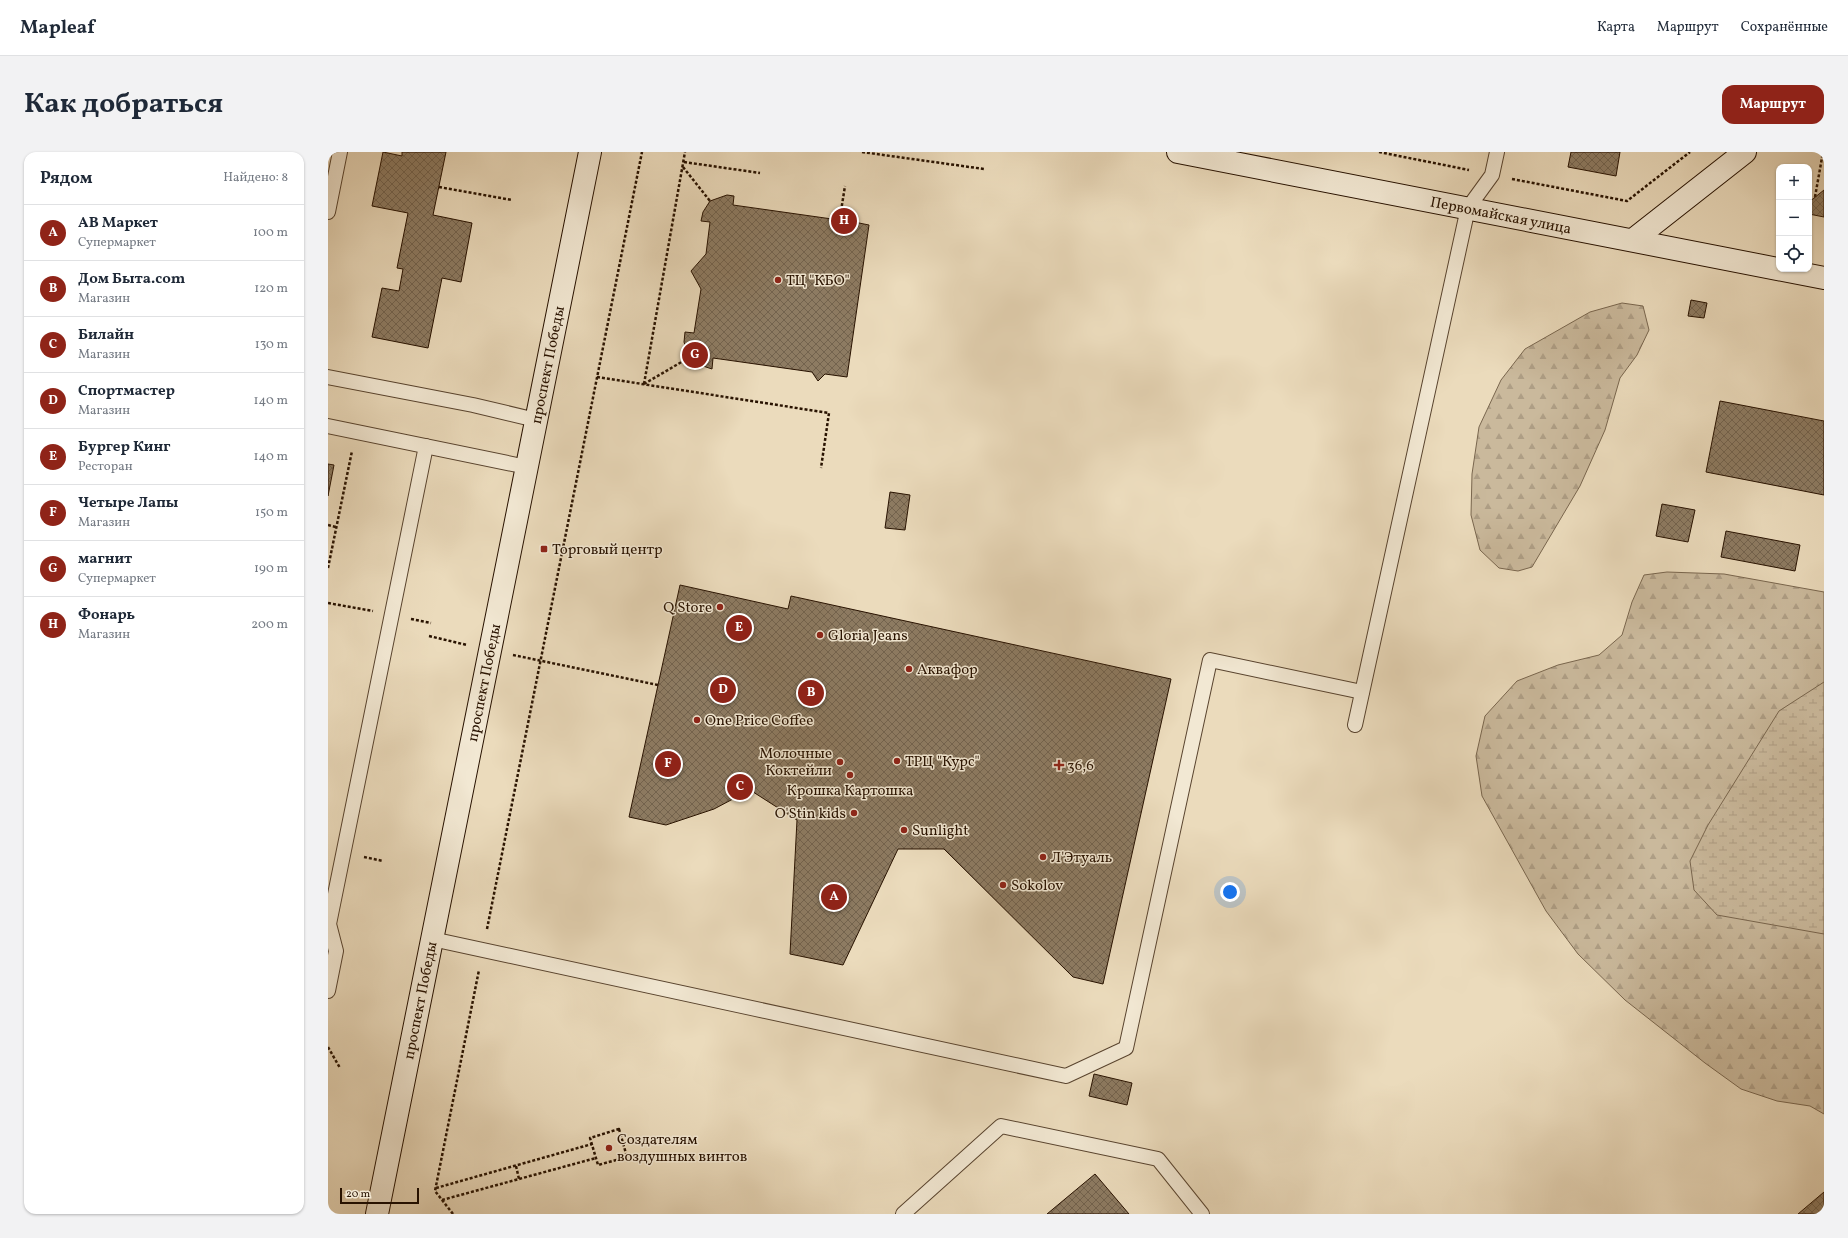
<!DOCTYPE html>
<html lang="ru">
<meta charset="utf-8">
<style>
body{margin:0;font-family:Vollkorn,serif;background:#f2f2f3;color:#1f2937}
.controls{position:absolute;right:12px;top:12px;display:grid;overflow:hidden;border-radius:8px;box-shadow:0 1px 3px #0004}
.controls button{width:36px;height:36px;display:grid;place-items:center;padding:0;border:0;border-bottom:1px solid #e0e1e3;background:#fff;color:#1f2937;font:20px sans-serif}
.scale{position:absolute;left:12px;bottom:10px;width:79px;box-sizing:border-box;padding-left:4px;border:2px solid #281200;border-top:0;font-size:11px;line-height:14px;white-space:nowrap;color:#281200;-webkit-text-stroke:3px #f2e8d3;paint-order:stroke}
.you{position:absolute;left:902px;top:740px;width:14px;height:14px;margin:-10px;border:3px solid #fff;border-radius:50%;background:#1a73e8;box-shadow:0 0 0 6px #1a73e833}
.badge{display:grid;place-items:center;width:26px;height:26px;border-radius:50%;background:#8f2418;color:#fff;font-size:13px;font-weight:700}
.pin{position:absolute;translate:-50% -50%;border:2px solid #fff;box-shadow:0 1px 4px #0006}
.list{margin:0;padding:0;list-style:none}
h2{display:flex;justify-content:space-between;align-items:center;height:52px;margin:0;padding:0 16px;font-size:17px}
h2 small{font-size:13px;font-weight:400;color:#747a83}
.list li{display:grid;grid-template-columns:26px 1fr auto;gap:12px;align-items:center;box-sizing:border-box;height:56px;padding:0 16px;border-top:1px solid #e0e1e3}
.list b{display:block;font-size:15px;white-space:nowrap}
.list p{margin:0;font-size:13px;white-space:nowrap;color:#747a83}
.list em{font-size:13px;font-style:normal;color:#747a83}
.icon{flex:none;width:22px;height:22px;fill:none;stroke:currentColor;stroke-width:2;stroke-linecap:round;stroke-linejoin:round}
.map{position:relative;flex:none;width:1496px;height:1062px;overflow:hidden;border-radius:12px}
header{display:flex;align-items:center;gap:24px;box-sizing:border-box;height:56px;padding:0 20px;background:#fff;border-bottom:1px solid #e0e1e3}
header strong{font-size:19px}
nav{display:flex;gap:22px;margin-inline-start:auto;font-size:14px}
.intro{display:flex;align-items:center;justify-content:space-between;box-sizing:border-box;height:96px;padding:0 24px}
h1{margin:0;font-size:28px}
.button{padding:10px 18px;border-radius:12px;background:#8f2418;color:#fff;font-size:14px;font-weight:700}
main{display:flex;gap:24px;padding:0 24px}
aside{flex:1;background:#fff;border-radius:12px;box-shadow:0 1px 3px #0004}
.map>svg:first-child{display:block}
</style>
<header>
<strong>Mapleaf</strong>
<nav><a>Карта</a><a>Маршрут</a><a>Сохранённые</a></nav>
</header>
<div class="intro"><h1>Как добраться</h1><a class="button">Маршрут</a></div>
<main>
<aside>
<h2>Рядом<small>Найдено: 8</small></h2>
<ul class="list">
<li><span class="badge">A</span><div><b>АВ Маркет</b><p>Супермаркет</p></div><em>100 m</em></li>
<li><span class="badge">B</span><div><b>Дом Быта.com</b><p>Магазин</p></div><em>120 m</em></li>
<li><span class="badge">C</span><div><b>Билайн</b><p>Магазин</p></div><em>130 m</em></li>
<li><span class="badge">D</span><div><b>Спортмастер</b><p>Магазин</p></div><em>140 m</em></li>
<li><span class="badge">E</span><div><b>Бургер Кинг</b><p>Ресторан</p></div><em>140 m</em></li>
<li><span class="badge">F</span><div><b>Четыре Лапы</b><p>Магазин</p></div><em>150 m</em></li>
<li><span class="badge">G</span><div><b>магнит</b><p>Супермаркет</p></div><em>190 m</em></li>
<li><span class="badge">H</span><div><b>Фонарь</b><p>Магазин</p></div><em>200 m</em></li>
</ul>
</aside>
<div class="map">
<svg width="1496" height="1062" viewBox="0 0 1496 1062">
<defs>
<pattern id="forest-firs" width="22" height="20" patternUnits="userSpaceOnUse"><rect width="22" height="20" fill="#cab99c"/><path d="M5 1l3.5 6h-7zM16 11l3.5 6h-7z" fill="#ae9e85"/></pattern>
<pattern id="wetland-marsh" width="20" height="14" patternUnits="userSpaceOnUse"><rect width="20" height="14" fill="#cab99c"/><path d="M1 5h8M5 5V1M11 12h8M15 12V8" fill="none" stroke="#ae9e85"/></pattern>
<pattern id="building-cross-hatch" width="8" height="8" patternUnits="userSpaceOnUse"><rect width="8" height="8" fill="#8d7b62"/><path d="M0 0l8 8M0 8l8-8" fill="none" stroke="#73634e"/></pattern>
</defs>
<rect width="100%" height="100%" fill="#ebdbbc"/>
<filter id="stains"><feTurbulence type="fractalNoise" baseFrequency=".005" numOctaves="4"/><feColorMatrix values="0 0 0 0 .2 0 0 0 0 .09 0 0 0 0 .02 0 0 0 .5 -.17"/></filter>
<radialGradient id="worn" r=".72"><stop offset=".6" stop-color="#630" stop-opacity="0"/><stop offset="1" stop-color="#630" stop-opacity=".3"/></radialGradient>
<g fill="url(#forest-firs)" stroke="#79664e">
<polygon points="1294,151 1315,154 1321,178 1309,203 1292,226 1277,278 1252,334 1204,415 1190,419 1171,416 1152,398 1143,363 1144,322 1151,275 1173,228 1197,197 1262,160"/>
<polygon points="1339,420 1396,422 1496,440 1496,962 1482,954 1449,949 1413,937 1377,911 1297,848 1250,802 1218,759 1154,644 1148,604 1157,564 1189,529 1230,513 1271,503 1294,483 1304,450 1316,423"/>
</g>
<polygon fill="url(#wetland-marsh)" stroke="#79664e" points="1496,530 1496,782 1389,763 1366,738 1362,709 1380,673 1451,559"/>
<g fill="url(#building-cross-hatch)" stroke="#281200">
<polygon points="55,0 74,4 74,0 118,0 105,63 144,71 133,130 114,126 100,196 44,185 54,136 71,139 75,117 69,116 80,61 44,54"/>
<polygon points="1243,0 1292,0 1288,24 1240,15"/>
<polygon points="1496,38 1496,65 1481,62 1481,50"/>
<polygon points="399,43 406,44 405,53 504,67 513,59 521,69 541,73 519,225 497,222 490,229 484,220 385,206 384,217 375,214 366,208 359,200 356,190 357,180 366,181 373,137 363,119 378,102 382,70 373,69 375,60 382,49"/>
<polygon points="1363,148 1379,151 1376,166 1360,164"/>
<polygon points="1392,249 1496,269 1496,343 1378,320"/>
<polygon points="0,312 6,313 0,344"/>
<polygon points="562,340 582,343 577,378 557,376"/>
<polygon points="1334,352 1367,358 1360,390 1328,384"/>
<polygon points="1398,379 1472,393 1467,419 1393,405"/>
<polygon points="352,433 460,457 463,444 843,527 775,832 745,825 616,697 570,697 515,813 462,802 469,668 422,638 386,657 338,673 301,665"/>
<polygon points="766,922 804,931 799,953 761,944"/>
<polygon points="767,1022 801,1062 719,1062"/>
<polygon points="1496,1040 1496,1062 1470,1062"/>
</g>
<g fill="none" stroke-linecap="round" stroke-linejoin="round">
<defs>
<g id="lane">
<polyline points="0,60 12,0"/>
<polyline points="0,225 145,253 208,268"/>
<polyline points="0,274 199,315"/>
<polyline points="1027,573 1140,56 1164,23 1169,0"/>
<polyline points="104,787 738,924 798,896 882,508 1034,540"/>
<polyline points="0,839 8,799 1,772 98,294"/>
<polyline points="575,1062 673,974 830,1007 874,1062"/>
</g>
<g id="secondary">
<path id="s1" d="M850,0l646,126"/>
<polyline points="1305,88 1417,0"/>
<path id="s2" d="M49,1062l213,-1062"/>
</g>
</defs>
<use href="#lane" stroke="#59442f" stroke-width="16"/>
<use href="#secondary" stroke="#281200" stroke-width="24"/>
<g stroke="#281200" stroke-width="2.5" stroke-dasharray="3 2" stroke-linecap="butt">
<polyline points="534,0 656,17"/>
<polyline points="1051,0 1141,18"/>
<polyline points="356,10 432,21"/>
<polyline points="355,15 382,49"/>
<polyline points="1184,27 1299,49 1362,0"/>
<polyline points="111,35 184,48"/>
<polyline points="1487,45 1495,0"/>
<polyline points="513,59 517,34"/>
<polyline points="269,225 501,261 493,316"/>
<polyline points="316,232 357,0"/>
<polyline points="316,232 362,205"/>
<polyline points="0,373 8,375"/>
<polyline points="0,416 24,299"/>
<polyline points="0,451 45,459"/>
<polyline points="83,467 103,471"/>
<polyline points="101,484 139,493"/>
<polyline points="185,503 330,533"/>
<polyline points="36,705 55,709"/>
<polyline points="159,777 314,0"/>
<polyline points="0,895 12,916"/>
<polygon points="291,977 299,1005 270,1013 262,986"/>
<polyline points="188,1014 191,1027"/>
<polyline points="108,1036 264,992"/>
<polyline points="114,1048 268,1006"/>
<polyline points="125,1062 107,1039 151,818"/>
</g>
<use href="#lane" stroke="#f2e8d3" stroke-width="14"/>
<use href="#secondary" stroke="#f2e8d3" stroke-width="22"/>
</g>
<g fill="#8f2418" stroke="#f2e8d3" stroke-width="1.5">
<circle cx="450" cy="128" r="4"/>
<rect x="212" y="393" width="8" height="8" rx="2"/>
<circle cx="392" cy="455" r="4"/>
<circle cx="492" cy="483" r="4"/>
<circle cx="581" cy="517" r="4"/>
<circle cx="369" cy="568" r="4"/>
<circle cx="569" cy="609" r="4"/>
<circle cx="512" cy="610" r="4"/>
<path d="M729 607h4v4h4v4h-4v4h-4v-4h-4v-4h4z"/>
<circle cx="522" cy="623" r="4"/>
<circle cx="526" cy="661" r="4"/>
<circle cx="576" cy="678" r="4"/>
<circle cx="715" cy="705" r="4"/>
<circle cx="675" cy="733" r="4"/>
<circle cx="281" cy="996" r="4"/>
</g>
<g text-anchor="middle" stroke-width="3" stroke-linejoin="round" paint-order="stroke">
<g font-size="15" fill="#281200" stroke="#f2e8d3">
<text dy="5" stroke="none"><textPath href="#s1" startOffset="329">Первомайская улица</textPath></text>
<text dy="5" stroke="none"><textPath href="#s2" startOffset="866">проспект Победы</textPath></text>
<text dy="5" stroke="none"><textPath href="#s2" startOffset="542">проспект Победы</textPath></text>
<text dy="5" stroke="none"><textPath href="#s2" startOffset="218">проспект Победы</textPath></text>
</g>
<g font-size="15" fill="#281200" stroke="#f2e8d3" text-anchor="start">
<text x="458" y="133">ТЦ "КБО"</text>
<text x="224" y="402">Торговый центр</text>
<text x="384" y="460" text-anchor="end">Q Store</text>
<text x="500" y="488">Gloria Jeans</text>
<text x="589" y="522">Аквафор</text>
<text x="377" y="573">One Price Coffee</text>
<text x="504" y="606" text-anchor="end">Молочные<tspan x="504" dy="17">Коктейли</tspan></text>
<text x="577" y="614">ТРЦ "Курс"</text>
<text x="739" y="618">36,6</text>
<text x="522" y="643" text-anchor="middle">Крошка Картошка</text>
<text x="518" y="666" text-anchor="end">O'Stin kids</text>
<text x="584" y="683">Sunlight</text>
<text x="723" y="710">Л'Этуаль</text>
<text x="683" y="738">Sokolov</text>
<text x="289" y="992">Создателям<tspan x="289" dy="17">воздушных винтов</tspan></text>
</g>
</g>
<rect width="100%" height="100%" filter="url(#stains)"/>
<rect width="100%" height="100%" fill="url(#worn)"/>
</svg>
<div class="controls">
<button>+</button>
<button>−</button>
<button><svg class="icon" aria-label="locate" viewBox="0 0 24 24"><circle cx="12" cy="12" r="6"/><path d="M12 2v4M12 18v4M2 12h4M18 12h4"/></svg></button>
</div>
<div class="scale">20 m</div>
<div class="you"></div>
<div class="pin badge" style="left:506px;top:745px">A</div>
<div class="pin badge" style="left:483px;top:541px">B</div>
<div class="pin badge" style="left:412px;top:635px">C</div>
<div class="pin badge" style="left:395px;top:538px">D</div>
<div class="pin badge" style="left:411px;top:476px">E</div>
<div class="pin badge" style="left:340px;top:612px">F</div>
<div class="pin badge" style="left:367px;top:203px">G</div>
<div class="pin badge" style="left:516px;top:69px">H</div>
</div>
</main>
